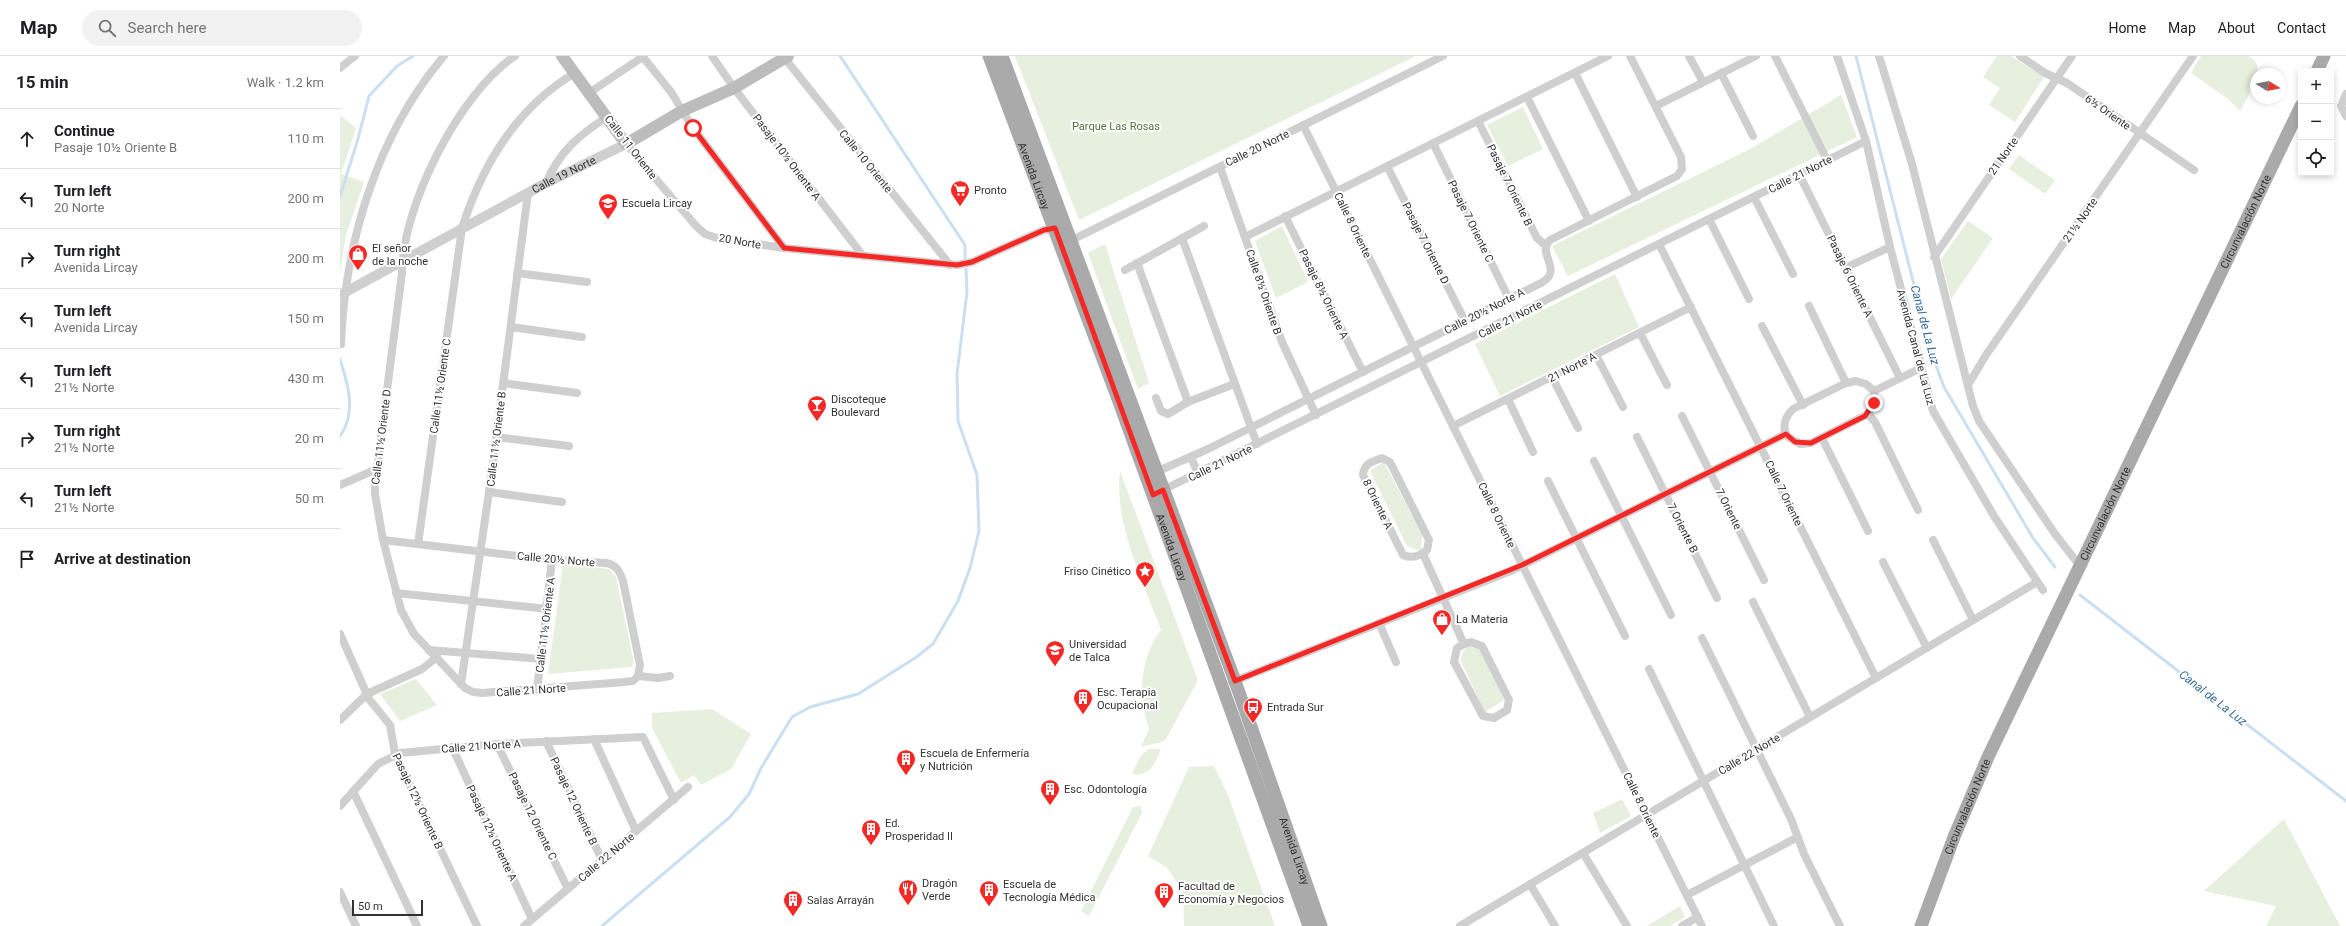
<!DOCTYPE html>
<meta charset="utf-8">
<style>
body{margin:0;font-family:Roboto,sans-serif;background:#f2f2f2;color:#202124}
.controls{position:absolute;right:12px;top:12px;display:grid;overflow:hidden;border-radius:4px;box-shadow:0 2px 6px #0003}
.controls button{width:36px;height:36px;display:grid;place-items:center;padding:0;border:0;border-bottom:1px solid #e0e0e0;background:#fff;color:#202124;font:20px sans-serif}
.compass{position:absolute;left:1910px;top:12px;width:36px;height:36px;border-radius:50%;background:#fff;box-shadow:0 2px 6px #0003;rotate:100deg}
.scale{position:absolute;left:12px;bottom:10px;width:71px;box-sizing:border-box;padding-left:4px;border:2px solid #323232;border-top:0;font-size:11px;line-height:14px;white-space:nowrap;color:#323232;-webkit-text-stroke:3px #fff;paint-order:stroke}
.stop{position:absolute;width:12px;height:12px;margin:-9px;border:3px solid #f62826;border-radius:50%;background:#fff}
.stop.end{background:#f62826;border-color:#fff;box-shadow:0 1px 4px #0008}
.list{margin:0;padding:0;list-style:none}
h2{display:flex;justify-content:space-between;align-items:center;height:52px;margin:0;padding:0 16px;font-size:17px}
h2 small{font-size:13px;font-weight:400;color:#757577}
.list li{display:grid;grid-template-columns:26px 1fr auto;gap:12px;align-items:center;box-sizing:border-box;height:60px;padding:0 16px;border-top:1px solid #e0e0e0}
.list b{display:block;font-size:15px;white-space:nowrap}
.list p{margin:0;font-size:13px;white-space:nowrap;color:#757577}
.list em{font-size:13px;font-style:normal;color:#757577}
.icon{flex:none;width:22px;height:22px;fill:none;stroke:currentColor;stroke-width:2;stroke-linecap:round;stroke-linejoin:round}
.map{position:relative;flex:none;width:2006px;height:870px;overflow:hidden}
header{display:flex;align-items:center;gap:24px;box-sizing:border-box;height:56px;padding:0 20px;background:#fff;border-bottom:1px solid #e0e0e0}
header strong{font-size:19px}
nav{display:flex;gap:22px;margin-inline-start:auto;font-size:14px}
.search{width:280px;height:36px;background:#f2f2f2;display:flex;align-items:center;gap:10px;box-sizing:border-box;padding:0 14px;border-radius:22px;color:#757577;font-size:15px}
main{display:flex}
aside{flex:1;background:#fff}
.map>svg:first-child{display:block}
</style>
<header>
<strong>Map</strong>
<div class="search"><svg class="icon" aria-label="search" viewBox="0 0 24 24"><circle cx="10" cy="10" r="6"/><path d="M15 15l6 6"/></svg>Search here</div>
<nav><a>Home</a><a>Map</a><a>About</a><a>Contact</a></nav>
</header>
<main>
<aside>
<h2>15 min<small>Walk · 1.2 km</small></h2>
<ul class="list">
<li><svg class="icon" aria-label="ahead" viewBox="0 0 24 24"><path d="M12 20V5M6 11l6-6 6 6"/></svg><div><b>Continue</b><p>Pasaje 10½ Oriente B</p></div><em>110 m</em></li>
<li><svg class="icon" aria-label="left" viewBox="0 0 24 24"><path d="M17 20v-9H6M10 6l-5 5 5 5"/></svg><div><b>Turn left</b><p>20 Norte</p></div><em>200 m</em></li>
<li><svg class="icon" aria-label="right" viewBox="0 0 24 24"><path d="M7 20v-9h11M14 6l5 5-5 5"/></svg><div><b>Turn right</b><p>Avenida Lircay</p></div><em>200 m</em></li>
<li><svg class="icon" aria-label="left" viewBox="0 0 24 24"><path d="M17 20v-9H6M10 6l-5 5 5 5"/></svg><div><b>Turn left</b><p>Avenida Lircay</p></div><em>150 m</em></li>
<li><svg class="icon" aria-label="left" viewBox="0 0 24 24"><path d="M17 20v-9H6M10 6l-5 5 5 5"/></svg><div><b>Turn left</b><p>21½ Norte</p></div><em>430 m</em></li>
<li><svg class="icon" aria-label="right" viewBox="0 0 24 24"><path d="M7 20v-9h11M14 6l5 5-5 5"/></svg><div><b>Turn right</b><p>21½ Norte</p></div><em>20 m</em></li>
<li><svg class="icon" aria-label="left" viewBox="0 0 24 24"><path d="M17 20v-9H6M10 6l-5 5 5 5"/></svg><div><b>Turn left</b><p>21½ Norte</p></div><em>50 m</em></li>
<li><svg class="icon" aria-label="arrive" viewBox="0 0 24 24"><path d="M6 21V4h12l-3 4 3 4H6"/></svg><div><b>Arrive at destination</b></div></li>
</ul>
</aside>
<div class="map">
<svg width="2006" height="870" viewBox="0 0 2006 870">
<rect width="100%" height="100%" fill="#fff"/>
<g fill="#e7efdf">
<polygon points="675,0 1076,0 739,164"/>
<polygon points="1657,0 1671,0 1704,21 1675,66 1649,49 1660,32 1643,21"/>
<path d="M1861,0c12,0 35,0 46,0 24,7 0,42 -7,55l-12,-12 -37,-26z"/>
<polygon points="1501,39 1517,81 1228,220 1212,190 1410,93"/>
<polygon points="1183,51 1203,93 1168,110 1147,69"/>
<polygon points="0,59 16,72 1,118 24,126 6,179 0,215"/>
<polygon points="1679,99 1715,124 1705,138 1669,113"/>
<polygon points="1628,165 1653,182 1611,243 1601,203"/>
<polygon points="942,170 968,226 936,242 915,185"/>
<polygon points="765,188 809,327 798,333 748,197"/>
<polygon points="1275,218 1299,271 1160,340 1135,288"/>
<polygon points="1044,406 1082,479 1081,495 1067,490 1030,415"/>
<path d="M780,415l78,209 -32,59 -4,3 -21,5 8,-18c-11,-33 -10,-70 12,-99 -18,-50 -47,-105 -41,-159z"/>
<polygon points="223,508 269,513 276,521 294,607 291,611 208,618"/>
<polygon points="1127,589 1141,593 1164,644 1145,656 1120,603"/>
<polygon points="76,623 97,649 60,665 40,638"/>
<polygon points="372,653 411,678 391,713 361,729 354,719 341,727 312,672 312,657"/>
<path d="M808,693h13c-6,14 -11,28 -29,25l8,-17z"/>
<polygon points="874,710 888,739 935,870 844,870 843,835 826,811 808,800 849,711"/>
<polygon points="1282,743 1291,760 1260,777 1253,757"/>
<polygon points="801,750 802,757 749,860 741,855 793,751"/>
<polygon points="1944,763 2000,870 1926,870 1936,850 1864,835"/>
<polygon points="1340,850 1345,861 1330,870 1307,870"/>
</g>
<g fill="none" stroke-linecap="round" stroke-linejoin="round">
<g stroke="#cadff0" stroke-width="3">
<polyline points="500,0 625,189 625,202"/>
<polyline points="1516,0 1591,296 1604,331 1693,482 1715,511"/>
<polyline points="0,140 18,83 29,40 57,10 73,0"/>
<path d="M0,303c8,26 17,53 0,77"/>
<polyline points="1740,539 2006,745"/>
<polyline points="262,870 390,761 409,738 421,712 452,661 470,651 518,638 575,602 593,588 618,545 630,512 639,475 637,419 618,365 617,318 627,236 626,213"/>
</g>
<g stroke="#cfcfcf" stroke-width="8">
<polyline points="372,0 394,32 523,200"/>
<polyline points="443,0 610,209"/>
<polyline points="1349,0 1363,26"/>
<polyline points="1435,0 1487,104"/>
<polyline points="1497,0 1526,85 1550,191 1593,355 1654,460 1703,534"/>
<polyline points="1539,0 1572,108 1633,350 1639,365 1715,478 1740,510"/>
<polyline points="1680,0 1705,17 1727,27 1854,114"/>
<polyline points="303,1 331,36 353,72 444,192"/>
<polyline points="0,12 15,0"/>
<polyline points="1235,17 1297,141"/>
<polyline points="1381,17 1413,80"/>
<polyline points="249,37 304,0"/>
<polyline points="2006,38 2001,50 2006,60"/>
<polyline points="1187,41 1249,165"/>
<polyline points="1316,50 1416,0"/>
<polyline points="1138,65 1197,182 1206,190"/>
<polyline points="963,69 1362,870"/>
<polyline points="1093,87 1169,243"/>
<polyline points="286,88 356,170 365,178 377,182 444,192 617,209 632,206 704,174 715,172"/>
<polyline points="1047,110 1125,265"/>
<polyline points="880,111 942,286 976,359"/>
<polyline points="1459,118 1560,322"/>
<path d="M206,127c13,-31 33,-48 61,-66"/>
<polyline points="1414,141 1453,218"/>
<polyline points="945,160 1023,316"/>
<polyline points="1369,163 1409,243"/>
<polyline points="905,181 1268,0"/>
<polyline points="842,182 917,388"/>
<polyline points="732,184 1103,0"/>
<polyline points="1319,188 1536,622"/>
<polyline points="1594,201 1732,0"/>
<polyline points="797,207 848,346"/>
<polyline points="1505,212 1550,191"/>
<polyline points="785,214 864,170"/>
<polyline points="177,217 247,226"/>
<polyline points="1469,250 1506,327"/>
<polyline points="1422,270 1463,349"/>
<polyline points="171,271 242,281"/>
<polyline points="1300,277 1327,329"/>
<path d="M1,288c4,-102 36,-209 103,-288"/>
<polyline points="1256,299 1283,351"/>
<polyline points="1212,321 1238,372"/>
<path d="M1516,325l10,3 8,7v12l-6,11 -57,29 -11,1 -12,-7c-7,-9 -3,-20 5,-28l53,-26z"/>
<polyline points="163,327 237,337"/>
<polyline points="1628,329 1646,299 1853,0"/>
<polyline points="1534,335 1581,312"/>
<polyline points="816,342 821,355 828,358 848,346 894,328"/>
<polyline points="1168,343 1193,396"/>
<polyline points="1528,358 1535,366 1578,454"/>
<polyline points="1342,360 1424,524"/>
<polyline points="1113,370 1351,251"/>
<polyline points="156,381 229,390"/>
<polyline points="1297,381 1377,542"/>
<polyline points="1482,382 1528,475"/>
<polyline points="851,401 858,418"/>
<path d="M1042,402l8,4 39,78 -2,10c-7,6 -15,9 -24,5l-40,-80c1,-12 9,-13 19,-17z"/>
<polyline points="1254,405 1331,559"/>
<path d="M816,416l52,-23 335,-167c20,-13 -7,-29 7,-42l127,-64 5,-7 -1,-12 -51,-101"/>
<polyline points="1208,425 1285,580"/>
<polyline points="0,429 37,413"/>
<polyline points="821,435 1526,85"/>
<polyline points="149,436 222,446"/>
<path d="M43,484l169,20 54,3c11,2 14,9 17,18l17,84 -2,11 -5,5 -9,1 -142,11 -9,-1 -8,-4 -51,-54 -13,-24 -18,-70 -8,-46v-10l27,-211c0,-66 57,-180 113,-217"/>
<polyline points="1593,484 1633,564"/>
<path d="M78,488l44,-316c20,-62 55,-121 113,-155"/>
<polyline points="1083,498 1124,588 1131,586 1142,590 1169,644 1167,654 1154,662 1143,660 1114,606 1117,592 1124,588"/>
<polyline points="1543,506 1587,592"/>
<polyline points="56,537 208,553"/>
<polyline points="1413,546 1470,661"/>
<polyline points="1039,567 1056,606"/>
<polyline points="0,578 29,643 50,669 55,698 137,870"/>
<polyline points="1362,582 1451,763 1464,798 1500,870"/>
<polyline points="89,594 201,603"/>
<polyline points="1309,613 1434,870"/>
<polyline points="298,620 318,622 330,620"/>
<polyline points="892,626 1173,514 1446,378"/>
<polyline points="121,628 149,436 188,137"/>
<polyline points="197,634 212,504"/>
<polyline points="0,664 27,638 82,613 97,601"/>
<polyline points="254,683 296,775"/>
<polyline points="206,685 262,804"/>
<polyline points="157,688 228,833"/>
<polyline points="112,691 192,863"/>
<polyline points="13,735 77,870"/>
<polyline points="0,750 38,708 60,697 157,688 303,681 334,744"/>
<polyline points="1243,797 1287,870"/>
<polyline points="1190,828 1215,870"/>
<polyline points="0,836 16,870"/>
<polyline points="1347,839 1458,781"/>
<polyline points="184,870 348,731"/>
<polyline points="1120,870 1697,526"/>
<polyline points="1342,870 1358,861"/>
</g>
<path stroke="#cfcfcf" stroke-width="10" id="s1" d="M0,239l206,-112 80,-39"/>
<polyline stroke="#bcbcbc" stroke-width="12" points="222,0 286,88 342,55 394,32 448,0"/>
<g stroke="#aaa" stroke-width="13">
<path id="s2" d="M649,0l129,343 191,527"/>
<path id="s3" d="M662,0l233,625 86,245"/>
<polyline points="1977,15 1984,0"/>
<path id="s4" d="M1581,870l33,-89 34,-80 313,-651"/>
</g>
</g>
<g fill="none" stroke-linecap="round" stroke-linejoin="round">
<polyline stroke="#f62826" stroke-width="5" points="353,72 444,192 617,209 632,206 704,174 715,172 813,439 823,434 895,625 1182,509 1446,378 1455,386 1471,387 1525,360 1534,347"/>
</g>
<defs>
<symbol id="supermarket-pin" viewBox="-11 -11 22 30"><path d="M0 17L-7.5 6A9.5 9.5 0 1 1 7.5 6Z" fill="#f62826" stroke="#fff"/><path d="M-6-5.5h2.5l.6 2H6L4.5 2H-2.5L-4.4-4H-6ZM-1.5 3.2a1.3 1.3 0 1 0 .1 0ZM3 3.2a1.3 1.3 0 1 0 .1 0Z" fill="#fff"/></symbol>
<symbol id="school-pin" viewBox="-11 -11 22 30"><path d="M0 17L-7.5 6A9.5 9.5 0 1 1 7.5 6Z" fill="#f62826" stroke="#fff"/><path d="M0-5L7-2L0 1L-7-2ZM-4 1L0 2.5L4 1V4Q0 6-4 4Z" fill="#fff"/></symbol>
<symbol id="shop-pin" viewBox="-11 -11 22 30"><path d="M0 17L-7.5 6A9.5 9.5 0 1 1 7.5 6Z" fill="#f62826" stroke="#fff"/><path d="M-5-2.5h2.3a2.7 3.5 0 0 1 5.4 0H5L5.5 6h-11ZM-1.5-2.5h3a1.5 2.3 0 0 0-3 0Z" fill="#fff"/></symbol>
<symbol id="bar-pin" viewBox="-11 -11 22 30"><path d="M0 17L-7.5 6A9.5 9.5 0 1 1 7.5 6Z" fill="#f62826" stroke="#fff"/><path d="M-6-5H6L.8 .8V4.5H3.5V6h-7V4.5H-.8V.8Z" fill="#fff"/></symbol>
<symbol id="sight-pin" viewBox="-11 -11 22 30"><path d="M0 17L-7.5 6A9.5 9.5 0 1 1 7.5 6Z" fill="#f62826" stroke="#fff"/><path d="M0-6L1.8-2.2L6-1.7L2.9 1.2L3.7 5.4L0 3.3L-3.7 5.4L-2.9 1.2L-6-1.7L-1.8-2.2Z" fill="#fff"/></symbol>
<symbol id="university-pin" viewBox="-11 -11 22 30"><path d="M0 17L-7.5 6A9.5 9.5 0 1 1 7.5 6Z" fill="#f62826" stroke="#fff"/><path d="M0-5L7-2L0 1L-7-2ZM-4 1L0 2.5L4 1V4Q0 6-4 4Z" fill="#fff"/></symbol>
<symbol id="building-pin" viewBox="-11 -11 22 30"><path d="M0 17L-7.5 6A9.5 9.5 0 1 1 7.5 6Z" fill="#f62826" stroke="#fff"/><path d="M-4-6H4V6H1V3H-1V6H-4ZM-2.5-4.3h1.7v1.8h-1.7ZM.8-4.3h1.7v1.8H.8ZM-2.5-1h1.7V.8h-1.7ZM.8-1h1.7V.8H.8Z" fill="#fff"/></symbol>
<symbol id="bus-pin" viewBox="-11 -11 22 30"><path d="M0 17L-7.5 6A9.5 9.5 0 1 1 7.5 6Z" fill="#f62826" stroke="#fff"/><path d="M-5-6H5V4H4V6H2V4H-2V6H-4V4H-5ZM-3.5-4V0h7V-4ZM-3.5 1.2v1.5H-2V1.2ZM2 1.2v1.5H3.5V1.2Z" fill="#fff"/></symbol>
<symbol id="restaurant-pin" viewBox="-11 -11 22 30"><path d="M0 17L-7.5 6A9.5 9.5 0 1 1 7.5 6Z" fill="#f62826" stroke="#fff"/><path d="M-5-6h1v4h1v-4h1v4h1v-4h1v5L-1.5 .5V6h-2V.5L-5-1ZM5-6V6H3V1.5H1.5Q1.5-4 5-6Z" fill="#fff"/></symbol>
</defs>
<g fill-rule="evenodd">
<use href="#supermarket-pin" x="609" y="123" width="22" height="30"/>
<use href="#school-pin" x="257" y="136" width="22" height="30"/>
<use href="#shop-pin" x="7" y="187" width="22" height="30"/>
<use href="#bar-pin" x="466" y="338" width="22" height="30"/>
<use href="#sight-pin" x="794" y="504" width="22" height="30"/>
<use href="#shop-pin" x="1091" y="552" width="22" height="30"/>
<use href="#university-pin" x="704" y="583" width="22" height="30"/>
<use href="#building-pin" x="732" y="631" width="22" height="30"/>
<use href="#bus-pin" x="902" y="640" width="22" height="30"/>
<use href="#building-pin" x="555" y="692" width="22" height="30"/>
<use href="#building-pin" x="699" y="722" width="22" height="30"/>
<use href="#building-pin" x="520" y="762" width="22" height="30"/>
<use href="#restaurant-pin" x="557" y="822" width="22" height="30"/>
<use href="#building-pin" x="638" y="823" width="22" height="30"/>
<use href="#building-pin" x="813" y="825" width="22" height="30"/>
<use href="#building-pin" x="442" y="833" width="22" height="30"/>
</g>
<g text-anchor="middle" stroke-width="4" stroke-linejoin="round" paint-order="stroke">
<g font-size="11" fill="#323232" stroke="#fff">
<text transform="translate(1768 56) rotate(35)" y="4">6½ Oriente</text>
<text transform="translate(291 91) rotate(52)" y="4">Calle 11 Oriente</text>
<text transform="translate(917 92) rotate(-26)" y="4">Calle 20 Norte</text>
<text transform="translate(1663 100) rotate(-55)" y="4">21 Norte</text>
<text transform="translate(447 101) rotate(53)" y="4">Pasaje 10½ Oriente A</text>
<text transform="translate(526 105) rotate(51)" y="4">Calle 10 Oriente</text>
<text transform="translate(1460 118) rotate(-27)" y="4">Calle 21 Norte</text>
<text dy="4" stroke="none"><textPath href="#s1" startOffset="254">Calle 19 Norte</textPath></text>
<text dy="4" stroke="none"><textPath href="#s2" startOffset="128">Avenida Lircay</textPath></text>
<text transform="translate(1170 129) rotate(64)" y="4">Pasaje 7 Oriente B</text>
<text transform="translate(1740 164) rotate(-55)" y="4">21½ Norte</text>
<text transform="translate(1131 165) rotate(64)" y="4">Pasaje 7 Oriente C</text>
<text dy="4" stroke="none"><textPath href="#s4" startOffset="776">Circunvalación Norte</textPath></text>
<text transform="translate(1013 169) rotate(64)" y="4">Calle 8 Oriente</text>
<text transform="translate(400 185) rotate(10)" y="4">20 Norte</text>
<text transform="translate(1086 187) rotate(63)" y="4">Pasaje 7 Oriente D</text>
<text transform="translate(1510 220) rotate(64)" y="4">Pasaje 6 Oriente A</text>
<text transform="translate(924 236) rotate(71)" y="4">Calle 8½ Oriente B</text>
<text transform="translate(984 238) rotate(64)" y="4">Pasaje 8½ Oriente A</text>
<text transform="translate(1144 255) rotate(-27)" y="4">Calle 20½ Norte A</text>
<text transform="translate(1170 263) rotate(-27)" y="4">Calle 21 Norte</text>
<text transform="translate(1576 291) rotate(75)" y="4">Avenida Canal de La Luz</text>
<text transform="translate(1232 311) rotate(-27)" y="4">21 Norte A</text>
<text transform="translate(100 330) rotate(-82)" y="4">Calle 11½ Oriente C</text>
<text transform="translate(41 381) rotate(-83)" y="4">Calle 11½ Oriente D</text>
<text transform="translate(156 383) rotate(-83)" y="4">Calle 11½ Oriente B</text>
<text transform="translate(880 407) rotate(-26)" y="4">Calle 21 Norte</text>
<text transform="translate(1444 437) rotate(64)" y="4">Calle 7 Oriente</text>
<text transform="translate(1038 448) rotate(64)" y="4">8 Oriente A</text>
<text transform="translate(1389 453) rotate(63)" y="4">7 Oriente</text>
<text dy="4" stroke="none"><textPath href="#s4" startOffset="452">Circunvalación Norte</textPath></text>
<text transform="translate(1157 459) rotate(64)" y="4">Calle 8 Oriente</text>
<text transform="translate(1343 472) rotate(63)" y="4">7 Oriente B</text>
<text dy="4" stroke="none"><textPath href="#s2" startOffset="524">Avenida Lircay</textPath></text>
<text transform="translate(216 503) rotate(5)" y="4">Calle 20½ Norte</text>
<text transform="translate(205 569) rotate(-83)" y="4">Calle 11½ Oriente A</text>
<text transform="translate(191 634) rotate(-4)" y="4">Calle 21 Norte</text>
<text transform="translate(141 690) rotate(-4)" y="4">Calle 21 Norte A</text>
<text transform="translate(1409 698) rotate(-31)" y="4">Calle 22 Norte</text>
<text transform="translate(78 745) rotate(65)" y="4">Pasaje 12½ Oriente B</text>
<text transform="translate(234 745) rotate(65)" y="4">Pasaje 12 Oriente B</text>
<text transform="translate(1302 749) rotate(64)" y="4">Calle 8 Oriente</text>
<text dy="4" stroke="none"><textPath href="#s4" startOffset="128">Circunvalación Norte</textPath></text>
<text transform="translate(193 760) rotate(64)" y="4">Pasaje 12 Oriente C</text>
<text transform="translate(152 777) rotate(65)" y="4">Pasaje 12½ Oriente A</text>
<text dy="4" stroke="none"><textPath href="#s3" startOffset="847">Avenida Lircay</textPath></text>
<text transform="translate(266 801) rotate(-40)" y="4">Calle 22 Norte</text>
</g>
<g font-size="11" fill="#50733a" stroke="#fff">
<text x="776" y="74">Parque Las Rosas</text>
</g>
<g font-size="11" fill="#323232" stroke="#fff" text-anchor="start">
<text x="634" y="138">Pronto</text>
<text x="282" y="151">Escuela Lircay</text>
<text x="32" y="196">El señor<tspan x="32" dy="13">de la noche</tspan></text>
<text x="491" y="347">Discoteque<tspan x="491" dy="13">Boulevard</tspan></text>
<text x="791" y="519" text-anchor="end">Friso Cinético</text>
<text x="1116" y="567">La Materia</text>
<text x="729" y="592">Universidad<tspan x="729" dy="13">de Talca</tspan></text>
<text x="757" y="640">Esc. Terapia<tspan x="757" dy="13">Ocupacional</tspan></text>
<text x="927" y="655">Entrada Sur</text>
<text x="580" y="701">Escuela de Enfermería<tspan x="580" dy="13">y Nutrición</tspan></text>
<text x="724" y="737">Esc. Odontología</text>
<text x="545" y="771">Ed.<tspan x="545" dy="13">Prosperidad II</tspan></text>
<text x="582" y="831">Dragón<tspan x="582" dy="13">Verde</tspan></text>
<text x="663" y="832">Escuela de<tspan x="663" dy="13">Tecnología Médica</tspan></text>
<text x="838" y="834">Facultad de<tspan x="838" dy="13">Economía y Negocios</tspan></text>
<text x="467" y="848">Salas Arrayán</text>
</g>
<g font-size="12" font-style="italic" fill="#366d9e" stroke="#fff">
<text transform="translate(1585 269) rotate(75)" y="4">Canal de La Luz</text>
<text transform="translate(1873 642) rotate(38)" y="4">Canal de La Luz</text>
</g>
</g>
</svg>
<div class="controls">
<button>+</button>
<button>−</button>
<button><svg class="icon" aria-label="locate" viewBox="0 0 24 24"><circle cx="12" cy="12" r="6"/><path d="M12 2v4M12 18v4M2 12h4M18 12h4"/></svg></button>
</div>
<svg class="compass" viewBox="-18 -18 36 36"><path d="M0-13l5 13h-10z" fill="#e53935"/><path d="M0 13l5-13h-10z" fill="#757577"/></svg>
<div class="scale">50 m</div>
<div class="stop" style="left:353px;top:72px"></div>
<div class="stop end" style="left:1534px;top:347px"></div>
</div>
</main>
